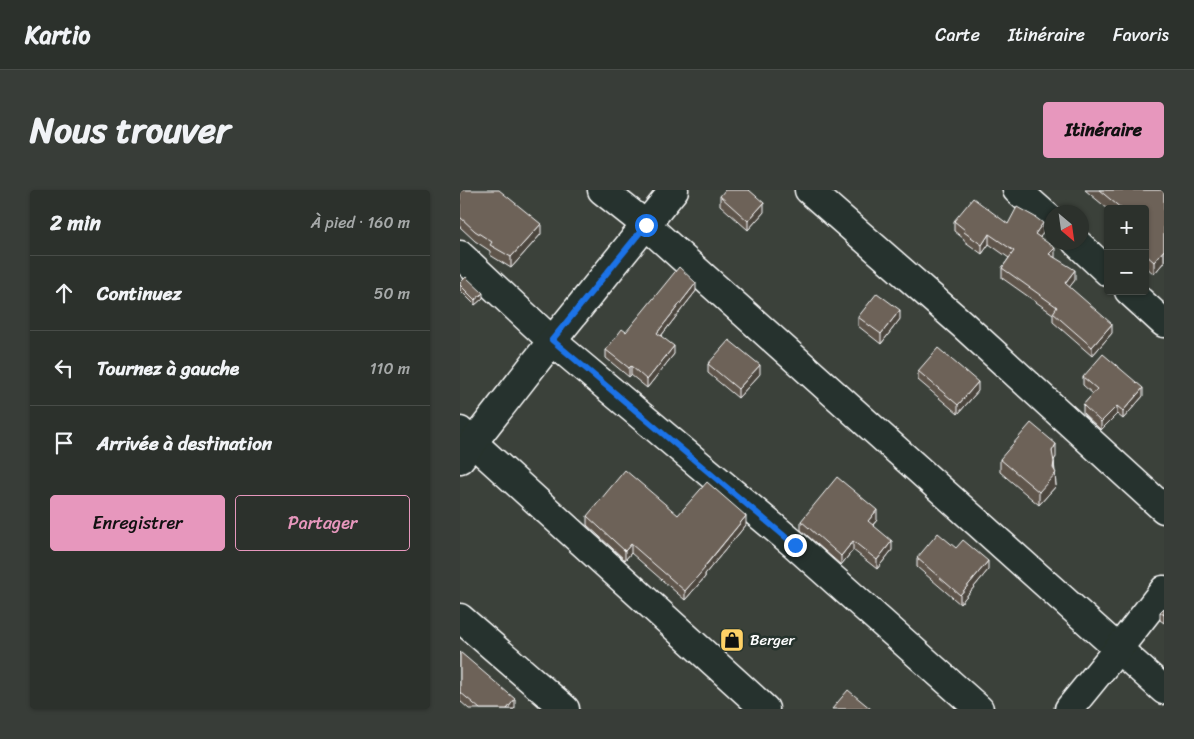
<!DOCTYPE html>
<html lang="fr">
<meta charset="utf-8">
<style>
body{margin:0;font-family:Sriracha,sans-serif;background:#383d38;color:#f1f3f6}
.controls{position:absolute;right:15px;top:15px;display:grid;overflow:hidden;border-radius:5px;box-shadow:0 1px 4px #0004}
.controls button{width:45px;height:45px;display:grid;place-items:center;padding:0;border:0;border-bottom:1px solid #484c48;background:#2c312c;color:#f1f3f6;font:25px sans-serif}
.compass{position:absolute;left:584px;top:15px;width:45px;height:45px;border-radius:50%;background:#2c312c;box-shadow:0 1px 4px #0004;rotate:151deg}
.stop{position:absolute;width:15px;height:15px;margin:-11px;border:4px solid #1a73e8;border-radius:50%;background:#fff}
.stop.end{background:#1a73e8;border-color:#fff;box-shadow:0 1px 5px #0008}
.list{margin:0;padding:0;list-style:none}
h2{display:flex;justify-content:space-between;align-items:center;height:65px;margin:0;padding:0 20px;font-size:21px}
h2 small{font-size:16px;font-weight:400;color:#a6a9a9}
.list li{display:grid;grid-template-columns:32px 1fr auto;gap:15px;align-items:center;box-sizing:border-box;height:75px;padding:0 20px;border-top:1px solid #484c48}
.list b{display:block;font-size:19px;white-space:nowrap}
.list em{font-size:16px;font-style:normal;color:#a6a9a9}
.actions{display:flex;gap:10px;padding:15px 20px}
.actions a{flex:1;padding:11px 0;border:1px solid #e797bd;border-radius:5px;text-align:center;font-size:18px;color:#e797bd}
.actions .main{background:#e797bd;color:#111}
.icon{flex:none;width:28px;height:28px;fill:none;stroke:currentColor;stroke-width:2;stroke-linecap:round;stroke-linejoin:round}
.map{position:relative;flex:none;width:704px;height:519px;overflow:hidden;border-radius:5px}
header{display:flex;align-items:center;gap:30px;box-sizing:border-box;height:70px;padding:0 25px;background:#2c312c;border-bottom:1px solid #484c48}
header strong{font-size:24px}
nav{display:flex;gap:28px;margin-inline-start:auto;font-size:18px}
.intro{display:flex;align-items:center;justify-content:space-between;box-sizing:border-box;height:120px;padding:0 30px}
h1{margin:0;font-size:35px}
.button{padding:12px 22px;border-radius:5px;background:#e797bd;color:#111;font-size:18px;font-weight:700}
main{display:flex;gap:30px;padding:0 30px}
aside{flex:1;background:#2c312c;border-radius:5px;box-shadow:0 1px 4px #0004}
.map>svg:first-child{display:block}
</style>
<header>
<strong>Kartio</strong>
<nav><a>Carte</a><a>Itinéraire</a><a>Favoris</a></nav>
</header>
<div class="intro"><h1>Nous trouver</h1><a class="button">Itinéraire</a></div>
<main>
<aside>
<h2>2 min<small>À pied · 160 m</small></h2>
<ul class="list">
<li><svg class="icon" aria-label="ahead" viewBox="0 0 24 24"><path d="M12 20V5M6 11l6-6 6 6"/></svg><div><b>Continuez</b></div><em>50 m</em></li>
<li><svg class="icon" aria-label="left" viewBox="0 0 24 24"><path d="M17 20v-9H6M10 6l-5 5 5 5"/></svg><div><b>Tournez à gauche</b></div><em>110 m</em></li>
<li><svg class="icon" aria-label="arrive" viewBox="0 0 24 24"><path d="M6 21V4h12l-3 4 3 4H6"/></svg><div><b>Arrivée à destination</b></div></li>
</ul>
<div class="actions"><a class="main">Enregistrer</a><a>Partager</a></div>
</aside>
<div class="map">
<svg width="704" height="519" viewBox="0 0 704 519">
<rect width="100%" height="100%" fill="#3b413a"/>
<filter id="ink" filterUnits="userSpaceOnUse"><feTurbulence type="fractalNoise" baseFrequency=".02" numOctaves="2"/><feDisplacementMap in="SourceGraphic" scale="10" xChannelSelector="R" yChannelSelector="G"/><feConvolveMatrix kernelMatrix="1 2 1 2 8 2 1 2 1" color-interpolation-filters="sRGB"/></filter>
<g filter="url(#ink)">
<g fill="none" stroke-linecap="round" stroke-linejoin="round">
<defs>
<g id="minor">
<polyline points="142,0 186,35 704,500"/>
<polyline points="349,0 502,134 704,319"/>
<polyline points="557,0 592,31"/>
<polyline points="616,52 648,82"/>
<polyline points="0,65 92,151 335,355 519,519"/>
<polyline points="669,101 704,133"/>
<polyline points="0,241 305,519"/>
<polyline points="0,269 92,151 214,0"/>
<polyline points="0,428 105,519"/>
<polyline points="609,519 658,459 704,400"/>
</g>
</defs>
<use href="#minor" stroke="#fff" stroke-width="31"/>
<use href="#minor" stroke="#26332d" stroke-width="28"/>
</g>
<g fill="#5e544c" stroke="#fff">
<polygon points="0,0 81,44 51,78 30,65 30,61 15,51 0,37"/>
<polygon points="625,0 704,0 704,72 694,84 685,76 685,19 648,19"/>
<polygon points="260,6 304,22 288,40 260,15"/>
<polygon points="494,31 548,34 583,43 580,47 594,68 615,90 609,97 652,143 632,166 593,132 593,124 542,88 542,78 549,68 529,54 522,64 504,51 504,49 494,41"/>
<polygon points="0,93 23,108 15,115 0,100"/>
<polygon points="236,101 201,146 214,164 187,198 171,185 169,187 146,168 146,160 166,142"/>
<polygon points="398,127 440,129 421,154 398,136"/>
<polygon points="248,174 300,184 278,208 248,183"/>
<polygon points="458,181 518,201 498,224 458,190"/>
<polygon points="623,187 683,206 663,229 657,224 641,240 623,223 623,215 633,204 623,195"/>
<polygon points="596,267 594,270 596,296 579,315 540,282 540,269"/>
<polygon points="218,325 286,335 245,384 245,387 225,410 171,363 165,370 127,335 127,326"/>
<polygon points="417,330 413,335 432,360 417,379 393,360 381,375 341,340 341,331"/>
<polygon points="496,358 528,380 500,414 457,377 457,368"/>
<polygon points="704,418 704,433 700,430 700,422"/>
<polygon points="0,462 55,518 54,519 9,519 0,511"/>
</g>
<g fill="#4c453e" stroke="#fff">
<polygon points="304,13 304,22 288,40 288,31"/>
<polygon points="583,33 583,43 575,54 575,44"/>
<polygon points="81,34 81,44 51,78 51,67"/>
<polygon points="529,44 529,54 522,64 522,55"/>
<polygon points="595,58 595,68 589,64"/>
<polygon points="704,60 704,72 694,84 694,72"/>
<polygon points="615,80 615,90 605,103 605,93"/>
<polygon points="236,93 236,101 197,151 197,143"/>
<polygon points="23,103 23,108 15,115 15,110"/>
<polygon points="440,120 440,129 421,154 421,144"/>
<polygon points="652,134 652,143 632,166 632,157"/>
<polygon points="214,156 214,164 187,198 187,190"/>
<polygon points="300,175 300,184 278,208 278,199"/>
<polygon points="171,176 171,185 169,187 169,178"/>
<polygon points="518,192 518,201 498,224 498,215"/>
<polygon points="683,198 683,206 663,229 663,221"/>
<polygon points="657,216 657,224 641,240 641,232"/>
<polygon points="596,254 596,267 592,274 592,261"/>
<polygon points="594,272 596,296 579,315 579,302 593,278"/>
<polygon points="417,320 417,330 408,340 408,331"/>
<polygon points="286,326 286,335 245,384 245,387 225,410 225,401"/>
<polygon points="393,351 393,360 381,375 381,366"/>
<polygon points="432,351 432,360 417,379 417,370"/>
<polygon points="171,354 171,363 165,370 165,361"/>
<polygon points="528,371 528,380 500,414 500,405"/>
<polygon points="55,509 55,518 54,519 47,519"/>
</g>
<g fill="#6d6258" stroke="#fff">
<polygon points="0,0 39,0 81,34 51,67 30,55 32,52 15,41 0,27"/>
<polygon points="265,0 289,0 304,13 288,31 260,6"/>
<polygon points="639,0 704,0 704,60 694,72 685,64 685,19 662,19"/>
<polygon points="513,8 548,34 557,17 575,27 583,33 575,44 595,58 589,64 615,80 605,93 652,134 632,157 593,123 597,117 542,78 554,61 529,44 522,55 504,42 505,40 494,31"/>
<polygon points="219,77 236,93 197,143 214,156 187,190 171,176 169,178 146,160 162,139 166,142"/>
<polygon points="6,87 23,103 15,110 0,95 0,93"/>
<polygon points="417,103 440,120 421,144 398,127"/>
<polygon points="269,150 300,175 278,199 248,174"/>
<polygon points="478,158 518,192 498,215 458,181"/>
<polygon points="643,164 683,198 663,221 657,216 641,232 623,215 637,199 623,187"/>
<polygon points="571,233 596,254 592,261 594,272 593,278 596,283 579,302 540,269"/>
<polygon points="165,280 218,325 247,292 286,326 244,377 245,378 225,401 171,354 165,361 127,326"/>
<polygon points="377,287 417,320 408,331 432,351 417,370 393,351 381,366 341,331"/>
<polygon points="478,343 496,358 503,350 528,371 500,405 457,368"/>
<polygon points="704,418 704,425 700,422"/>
<polygon points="0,462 55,509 47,519 20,519 0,502"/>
<polygon points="388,500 411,519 372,519"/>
</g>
</g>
<g fill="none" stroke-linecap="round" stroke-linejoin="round" filter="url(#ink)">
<polyline stroke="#1a73e8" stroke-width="6" points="186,35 92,150 335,355"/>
</g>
<defs>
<symbol id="shop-square" viewBox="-11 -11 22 22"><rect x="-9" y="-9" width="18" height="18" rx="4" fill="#ffd166" stroke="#26332d"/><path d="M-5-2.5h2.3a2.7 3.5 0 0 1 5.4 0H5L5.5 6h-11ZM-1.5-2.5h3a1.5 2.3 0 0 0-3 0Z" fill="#111"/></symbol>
</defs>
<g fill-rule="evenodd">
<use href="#shop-square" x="258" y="436" width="28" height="28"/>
</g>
<g text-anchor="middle" stroke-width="5" stroke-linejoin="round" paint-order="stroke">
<g font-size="15" fill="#fff" stroke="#26332d" text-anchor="start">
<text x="290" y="455">Berger</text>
</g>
</g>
</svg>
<div class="controls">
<button>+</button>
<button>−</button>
</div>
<svg class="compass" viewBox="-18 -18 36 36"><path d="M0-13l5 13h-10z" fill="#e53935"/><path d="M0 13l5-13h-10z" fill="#a6a9a9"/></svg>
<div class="stop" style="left:186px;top:35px"></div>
<div class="stop end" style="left:335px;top:355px"></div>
</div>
</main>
